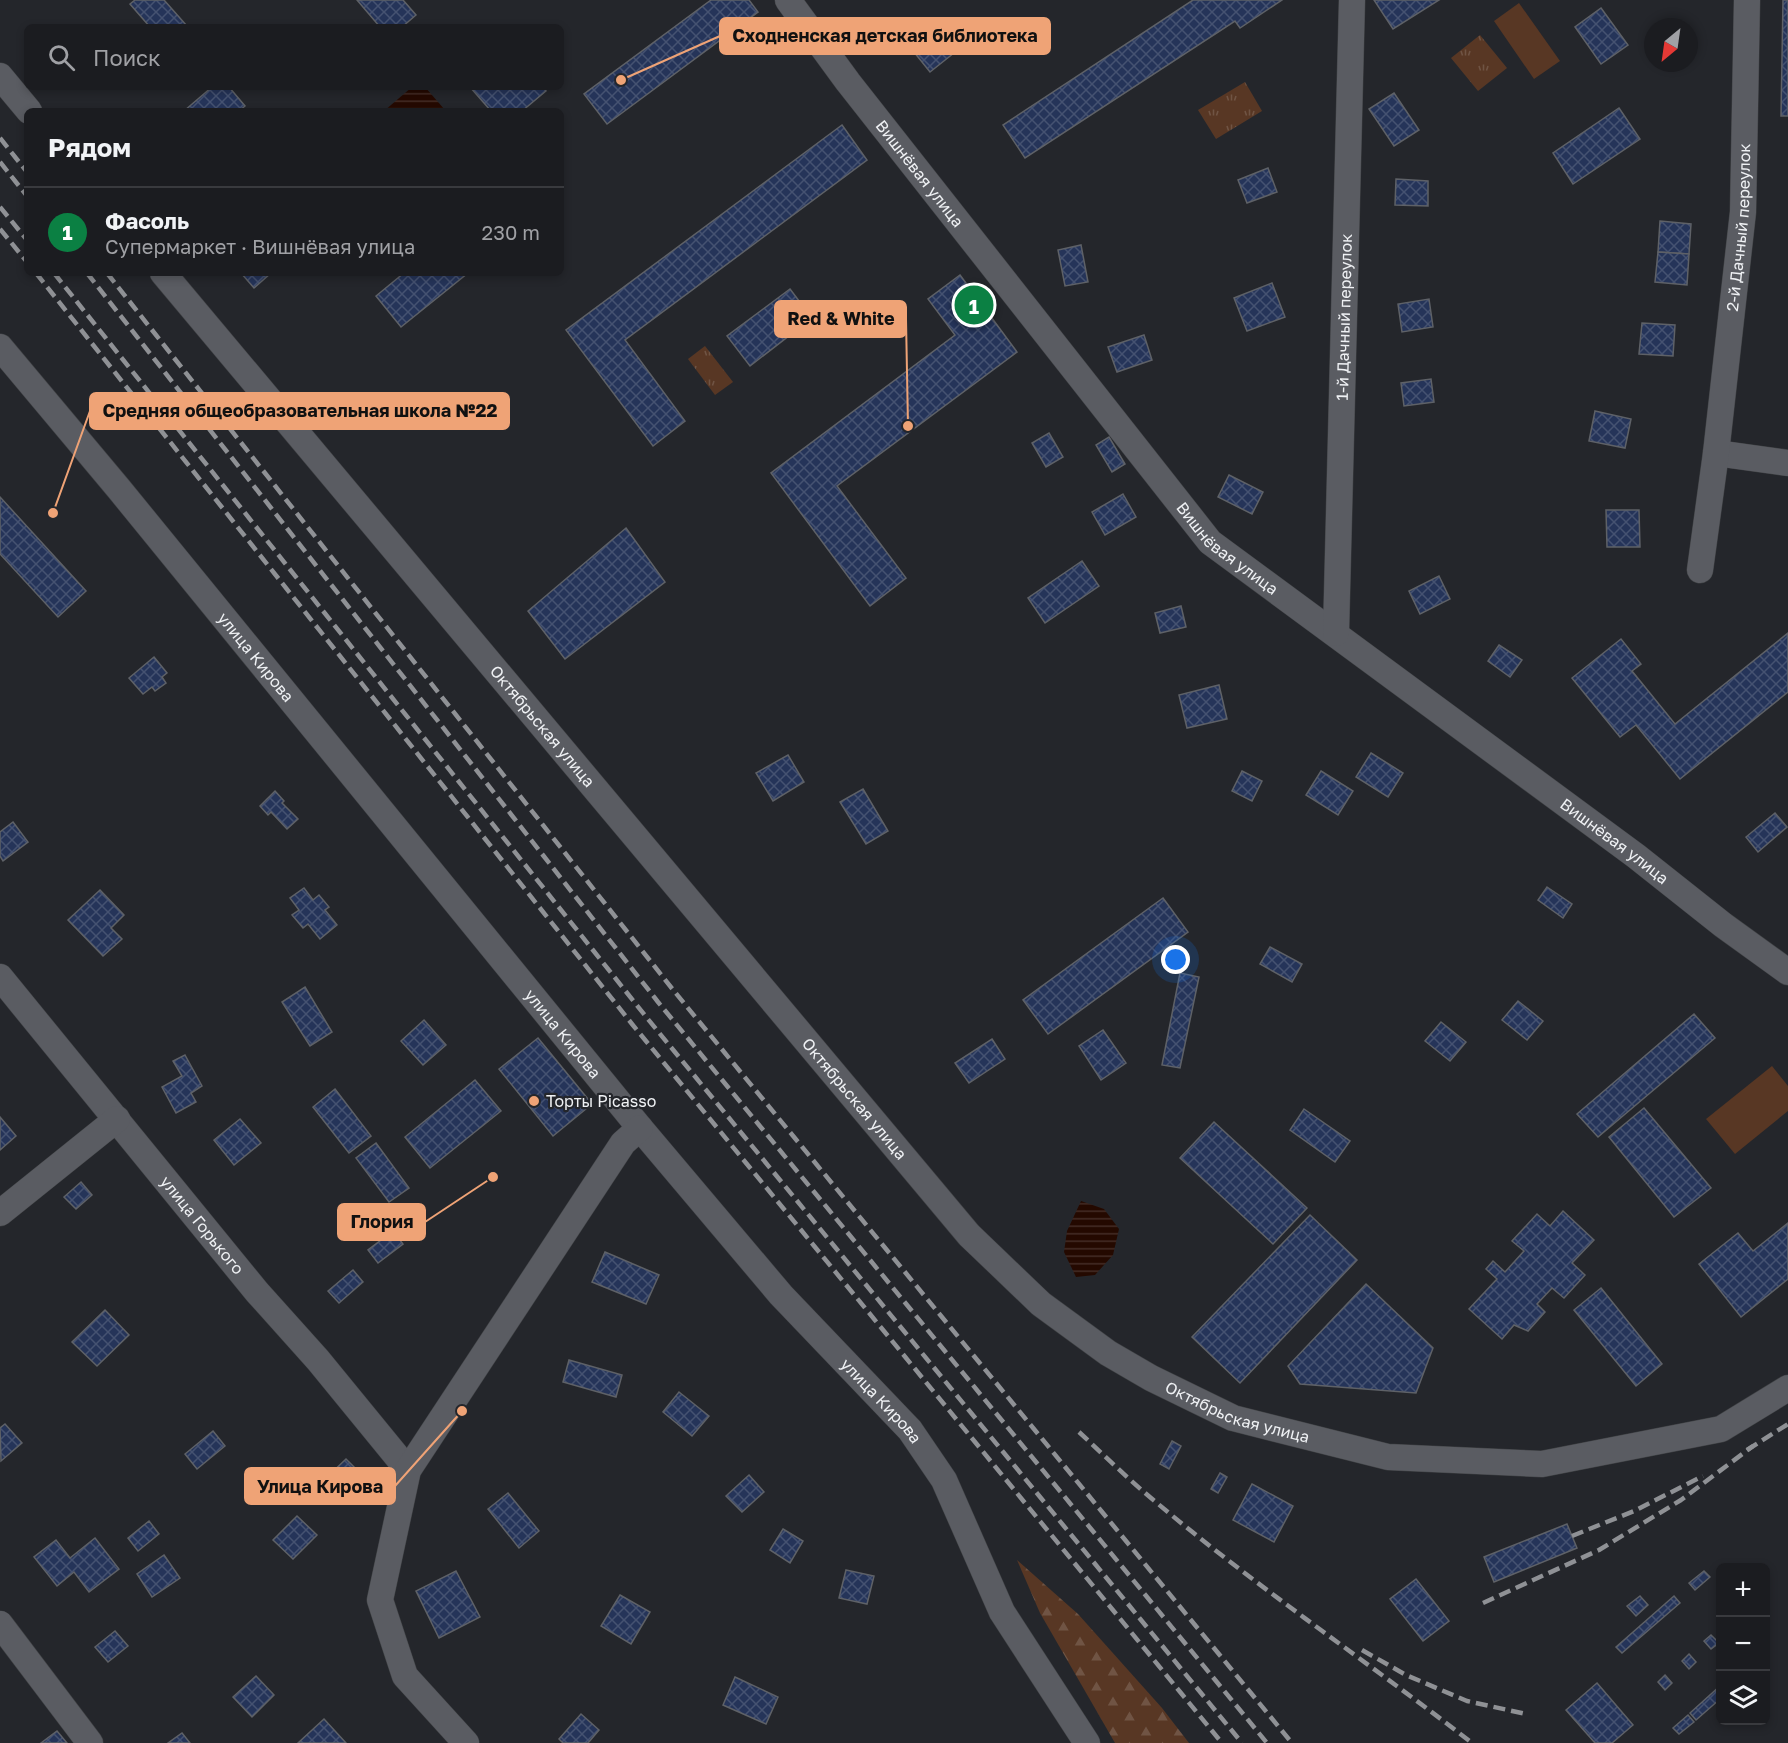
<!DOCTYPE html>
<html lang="ru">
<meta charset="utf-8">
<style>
body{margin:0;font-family:"Golos Text",sans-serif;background:#28292d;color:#f1f3f6}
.controls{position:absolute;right:18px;bottom:18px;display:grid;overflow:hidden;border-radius:9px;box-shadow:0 3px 9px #0003}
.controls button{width:54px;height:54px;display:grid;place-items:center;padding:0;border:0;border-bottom:2px solid #393a3e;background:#1b1c20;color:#f1f3f6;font:30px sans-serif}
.compass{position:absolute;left:1644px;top:18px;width:54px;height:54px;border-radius:50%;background:#1b1c20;box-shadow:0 3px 9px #0003;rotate:209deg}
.you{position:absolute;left:1176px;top:960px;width:21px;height:21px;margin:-15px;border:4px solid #fff;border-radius:50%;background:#1a73e8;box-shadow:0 0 0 9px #1a73e833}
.badge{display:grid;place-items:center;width:39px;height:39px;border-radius:50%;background:#0b8043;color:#fff;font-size:20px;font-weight:700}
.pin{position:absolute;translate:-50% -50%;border:3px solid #fff;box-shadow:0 2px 6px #0006}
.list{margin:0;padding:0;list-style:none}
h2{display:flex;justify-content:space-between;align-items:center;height:78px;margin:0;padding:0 24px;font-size:26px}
h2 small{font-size:20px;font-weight:400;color:#a0a1a5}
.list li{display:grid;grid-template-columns:39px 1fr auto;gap:18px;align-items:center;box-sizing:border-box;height:90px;padding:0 24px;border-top:2px solid #393a3e}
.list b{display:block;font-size:22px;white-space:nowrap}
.list p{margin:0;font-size:20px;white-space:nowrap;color:#a0a1a5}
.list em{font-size:20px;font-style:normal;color:#a0a1a5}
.icon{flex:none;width:33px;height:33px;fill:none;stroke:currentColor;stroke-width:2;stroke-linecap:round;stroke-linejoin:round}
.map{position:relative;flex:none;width:1788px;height:1743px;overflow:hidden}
.search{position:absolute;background:#1b1c20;box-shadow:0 3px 9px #0003;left:24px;top:24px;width:540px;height:66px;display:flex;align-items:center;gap:15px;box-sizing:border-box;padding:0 21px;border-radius:9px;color:#a0a1a5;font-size:22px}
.panel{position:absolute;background:#1b1c20;box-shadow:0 3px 9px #0003;left:24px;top:108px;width:540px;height:168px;border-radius:9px}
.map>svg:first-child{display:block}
</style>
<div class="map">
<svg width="1788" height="1743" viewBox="0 0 1788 1743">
<defs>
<pattern id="forest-firs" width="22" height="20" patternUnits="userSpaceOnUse" patternTransform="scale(1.5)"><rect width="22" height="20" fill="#583724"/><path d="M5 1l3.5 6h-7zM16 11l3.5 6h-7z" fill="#705444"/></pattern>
<pattern id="park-tufts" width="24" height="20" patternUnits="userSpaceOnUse" patternTransform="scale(1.5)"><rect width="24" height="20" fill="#583724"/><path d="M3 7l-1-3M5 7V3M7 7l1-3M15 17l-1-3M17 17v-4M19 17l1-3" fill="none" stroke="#705444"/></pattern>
<pattern id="water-rules" width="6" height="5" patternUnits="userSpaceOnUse" patternTransform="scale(1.5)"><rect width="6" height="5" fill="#240900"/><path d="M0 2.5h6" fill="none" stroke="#442d26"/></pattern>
<pattern id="building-cross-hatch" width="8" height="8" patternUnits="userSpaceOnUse" patternTransform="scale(1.5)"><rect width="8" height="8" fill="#253459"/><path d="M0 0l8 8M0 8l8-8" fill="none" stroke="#455271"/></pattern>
</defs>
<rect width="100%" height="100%" fill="#24262b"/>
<polygon fill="url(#forest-firs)" points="1017,1560 1078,1614 1162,1708 1189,1743 1115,1743 1040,1613"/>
<g fill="url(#park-tufts)">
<polygon points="1480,35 1507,68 1478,91 1451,58"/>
<polygon points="1245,82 1262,111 1216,139 1198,110"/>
<polygon points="705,346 733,382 715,395 688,359"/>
</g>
<g fill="#583724">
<polygon points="1519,3 1560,61 1534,79 1494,21"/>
<polygon points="1772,1066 1788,1086 1788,1111 1735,1154 1706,1119"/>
</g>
<g fill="url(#water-rules)">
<polygon points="412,87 425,87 445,110 384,111"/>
<polygon points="1081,1201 1104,1209 1119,1229 1113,1255 1095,1275 1076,1277 1064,1252 1067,1231"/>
</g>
<g fill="url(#building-cross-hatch)" stroke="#5e6167" stroke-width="1.5">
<polygon points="135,0 164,0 187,26 150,27 130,4"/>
<polygon points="357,0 403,0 416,15 402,27 380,27"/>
<polygon points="711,0 749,0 758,12 607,124 584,94"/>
<polygon points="1193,0 1282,0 1240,28 1235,21 1025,158 1003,125"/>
<polygon points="1374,0 1439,0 1393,29"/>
<polygon points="1783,0 1788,0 1788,116 1781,116"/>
<polygon points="1601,8 1628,45 1601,64 1575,27"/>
<polygon points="934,19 959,49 930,72 906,42"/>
<polygon points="212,87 229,87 245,106 239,111 184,111"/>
<polygon points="470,87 543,87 546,91 522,111 491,111"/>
<polygon points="1394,93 1419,130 1394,146 1369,109"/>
<polygon points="1619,108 1640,139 1573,184 1553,153"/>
<polygon points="842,125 867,160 625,340 685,421 653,446 566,330"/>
<polygon points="1268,168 1277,192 1247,203 1238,180"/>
<polygon points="1396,179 1428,181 1428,206 1395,205"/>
<polygon points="1660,221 1691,224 1689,254 1658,252"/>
<polygon points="1081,245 1088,282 1065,286 1058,250"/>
<polygon points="1658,252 1689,254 1687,285 1655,282"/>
<polygon points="241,273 271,273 254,288"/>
<polygon points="404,273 468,273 401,327 376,296"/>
<polygon points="960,275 1017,352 837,486 906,578 870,606 771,473 955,335 928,299"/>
<polygon points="1272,283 1285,317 1247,331 1234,298"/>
<polygon points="790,289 812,318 750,366 727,336"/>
<polygon points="1429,299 1433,327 1402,332 1398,304"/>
<polygon points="1642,323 1675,325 1673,356 1639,354"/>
<polygon points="1144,335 1152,360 1117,372 1108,347"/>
<polygon points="1431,379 1434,402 1404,406 1401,383"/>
<polygon points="1595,411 1631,419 1625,448 1589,441"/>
<polygon points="1049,433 1063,457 1046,467 1032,443"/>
<polygon points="1109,437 1125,464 1112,472 1096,445"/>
<polygon points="1229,475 1263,492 1252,514 1218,497"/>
<polygon points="1123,494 1136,517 1105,535 1092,512"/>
<polygon points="0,497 86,591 58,617 0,554"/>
<polygon points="1606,510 1639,510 1640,547 1607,547"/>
<polygon points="626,528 665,582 565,659 528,611"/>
<polygon points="1082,561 1099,586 1045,623 1028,598"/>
<polygon points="1439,576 1450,599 1420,614 1409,591"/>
<polygon points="1181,606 1186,627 1160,633 1155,613"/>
<polygon points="1788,633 1788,692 1680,779 1636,725 1620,737 1572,678 1621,639 1641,664 1632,671 1675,724"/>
<polygon points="1499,645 1522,660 1510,677 1488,661"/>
<polygon points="154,657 167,673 162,677 166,683 155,691 152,687 143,694 129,678"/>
<polygon points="1219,685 1227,719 1187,728 1179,695"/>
<polygon points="1371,753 1403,773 1388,797 1356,777"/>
<polygon points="788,755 804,782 773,801 756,773"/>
<polygon points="1242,771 1262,781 1252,801 1232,791"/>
<polygon points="1321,771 1353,791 1338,815 1306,795"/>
<polygon points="863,789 888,831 866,844 840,802"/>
<polygon points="275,791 284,801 282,803 298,819 287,829 271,812 268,815 260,806"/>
<polygon points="1775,813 1787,827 1758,852 1746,837"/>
<polygon points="13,822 28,842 3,861 0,856 0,832"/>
<polygon points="1547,887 1572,904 1563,918 1538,900"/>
<polygon points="304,888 313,900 319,895 329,907 325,910 337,925 320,939 308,924 303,928 292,915 299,910 290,898"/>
<polygon points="100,890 124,915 111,928 122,939 103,956 68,920"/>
<polygon points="1163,898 1188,932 1048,1034 1023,1000"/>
<polygon points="1270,947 1302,964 1292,982 1260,964"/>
<polygon points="1180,973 1199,977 1180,1068 1162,1065"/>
<polygon points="305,987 332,1032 310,1046 282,1002"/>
<polygon points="1518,1001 1543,1021 1527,1040 1502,1020"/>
<polygon points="1694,1014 1715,1038 1598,1137 1577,1114"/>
<polygon points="424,1020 446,1045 423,1065 401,1041"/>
<polygon points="1441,1022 1466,1042 1450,1061 1425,1041"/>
<polygon points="1103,1030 1126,1063 1101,1080 1079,1046"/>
<polygon points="538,1038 592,1104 553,1136 499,1069"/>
<polygon points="992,1039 1005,1059 969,1083 955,1063"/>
<polygon points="185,1055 202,1086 191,1093 196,1102 176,1113 162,1087 182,1076 173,1061"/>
<polygon points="475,1080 501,1111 430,1168 405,1137"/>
<polygon points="335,1089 371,1136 349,1153 313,1107"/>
<polygon points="1644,1108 1711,1188 1674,1217 1609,1137"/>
<polygon points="1304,1109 1350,1141 1335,1162 1290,1130"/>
<polygon points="0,1117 16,1136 0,1150"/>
<polygon points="240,1119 261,1143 234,1165 214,1140"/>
<polygon points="1214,1122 1307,1208 1273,1244 1180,1158"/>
<polygon points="376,1143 409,1188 389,1202 356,1158"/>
<polygon points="81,1182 92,1195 76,1209 64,1197"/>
<polygon points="1563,1211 1594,1240 1572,1263 1585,1275 1564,1298 1552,1288 1537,1304 1545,1312 1528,1331 1514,1325 1502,1339 1469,1309 1497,1279 1486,1269 1493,1261 1505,1272 1524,1251 1512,1241 1537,1214 1550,1226"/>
<polygon points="1310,1215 1357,1260 1240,1383 1192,1337"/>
<polygon points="1788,1223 1788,1279 1741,1317 1699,1264 1738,1233 1753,1251"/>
<polygon points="393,1231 403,1244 378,1263 368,1250"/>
<polygon points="605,1252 659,1275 646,1304 592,1282"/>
<polygon points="353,1270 363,1282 339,1303 328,1291"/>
<polygon points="1366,1284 1433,1348 1416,1393 1300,1384 1288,1366"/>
<polygon points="1601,1288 1662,1364 1636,1386 1574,1310"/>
<polygon points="105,1310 129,1335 97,1366 72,1342"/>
<polygon points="569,1360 622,1375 616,1397 563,1382"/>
<polygon points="679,1392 709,1416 692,1436 663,1412"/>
<polygon points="5,1424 22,1443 1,1461 0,1428"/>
<polygon points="213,1431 225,1446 197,1469 185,1454"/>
<polygon points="1172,1441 1181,1446 1169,1469 1160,1464"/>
<polygon points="346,1459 365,1478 341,1502 322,1482"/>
<polygon points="1220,1473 1227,1477 1218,1493 1211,1489"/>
<polygon points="749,1475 764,1492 742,1512 726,1496"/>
<polygon points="1252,1484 1293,1506 1274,1542 1233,1520"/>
<polygon points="508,1493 539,1531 519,1548 488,1509"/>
<polygon points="297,1516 317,1535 293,1559 273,1540"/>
<polygon points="149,1521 159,1534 138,1551 128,1538"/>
<polygon points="1567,1524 1577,1548 1494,1582 1484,1557"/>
<polygon points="783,1529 803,1541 790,1563 770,1550"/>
<polygon points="95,1538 119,1569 89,1592 74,1572 57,1586 34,1557 56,1540 70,1558"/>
<polygon points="164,1555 180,1578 152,1597 137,1574"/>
<polygon points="846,1570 874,1576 867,1604 839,1598"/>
<polygon points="456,1571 480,1617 439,1638 416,1591"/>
<polygon points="1704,1571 1710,1577 1695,1590 1689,1583"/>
<polygon points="1416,1579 1449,1621 1423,1641 1390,1599"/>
<polygon points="620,1595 650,1612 631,1644 601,1626"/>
<polygon points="1640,1596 1648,1605 1636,1616 1627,1606"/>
<polygon points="1674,1596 1680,1603 1622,1653 1616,1647"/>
<polygon points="115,1631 128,1646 108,1662 95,1647"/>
<polygon points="1711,1635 1719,1643 1711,1649 1704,1641"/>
<polygon points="1689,1654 1696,1662 1689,1669 1682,1661"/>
<polygon points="1665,1675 1672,1683 1665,1690 1658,1682"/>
<polygon points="256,1676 274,1695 252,1717 233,1697"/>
<polygon points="735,1677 778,1697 766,1724 723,1705"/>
<polygon points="1597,1683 1633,1725 1612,1743 1595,1743 1566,1710"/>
<polygon points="1720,1686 1720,1699 1696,1720 1690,1713"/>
<polygon points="581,1714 599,1730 588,1743 563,1743 559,1739"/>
<polygon points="1688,1715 1694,1722 1679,1734 1673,1728"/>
<polygon points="324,1719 346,1743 298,1743"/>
<polygon points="57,1731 67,1743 41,1743"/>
<polygon points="182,1733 190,1743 168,1743"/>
</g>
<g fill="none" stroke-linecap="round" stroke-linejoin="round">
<defs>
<g id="minor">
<path id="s1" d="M788,0l60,82 362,460 426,314 87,69 65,47"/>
<polyline points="0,76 29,111"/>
<path id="s2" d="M163,273l806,962 72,69 67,49 43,25 82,40 155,39 154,7 179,-35 67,-41"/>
<path id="s3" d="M0,347l119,142 521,639 141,167 129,135 34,50 58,132 85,131"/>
<polyline points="1716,453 1788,463"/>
<path id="s4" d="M1700,570l16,-117 27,-241 4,-212"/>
<path id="s5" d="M1336,633l16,-633"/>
<path id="s6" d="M0,977l257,315 61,68 90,110"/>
<polyline points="0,1213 117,1119"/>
<polyline points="0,1624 90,1743"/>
<polyline points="466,1743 405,1676 380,1600 408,1470 623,1143 640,1128"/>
</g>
</defs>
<use href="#minor" stroke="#3f4144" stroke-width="27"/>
<use href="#minor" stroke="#5a5c62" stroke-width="26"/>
<g stroke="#8f9195" stroke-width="4.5" stroke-dasharray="12 6" stroke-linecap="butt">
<polyline points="0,138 27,172"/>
<polyline points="0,162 27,196"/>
<polyline points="0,207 27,240"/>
<polyline points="0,229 27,262"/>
<polyline points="36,273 632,1024 1222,1743"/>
<polyline points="54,273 647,1018 1242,1743"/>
<polyline points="87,273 658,1002 1267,1743"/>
<polyline points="107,273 674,991 1292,1743"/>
<path d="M1079,1432c26,24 51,49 78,71 101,85 211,159 315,240"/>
<polyline points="1747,1450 1788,1424"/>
<polyline points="1572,1536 1634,1511 1703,1476"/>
<polyline points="1483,1603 1599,1550 1681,1500 1753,1446"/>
<polyline points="1362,1650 1406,1675 1467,1701 1526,1714"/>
</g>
</g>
<circle fill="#efa376" stroke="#24262b" stroke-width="2" cx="534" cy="1101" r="6"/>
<g text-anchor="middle" stroke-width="4.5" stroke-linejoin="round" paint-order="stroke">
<g font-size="16" fill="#eff1f4" stroke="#24262b">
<text dy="6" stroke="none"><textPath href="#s1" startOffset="218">Вишнёвая улица</textPath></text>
<text dy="6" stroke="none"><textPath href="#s4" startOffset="345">2-й Дачный переулок</textPath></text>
<text dy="6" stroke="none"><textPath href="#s5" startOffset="316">1-й Дачный переулок</textPath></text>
<text dy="6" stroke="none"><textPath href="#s1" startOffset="704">Вишнёвая улица</textPath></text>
<text dy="6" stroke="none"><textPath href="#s3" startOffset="402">улица Кирова</textPath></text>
<text dy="6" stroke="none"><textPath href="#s2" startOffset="591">Октябрьская улица</textPath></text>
<text dy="6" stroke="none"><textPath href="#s1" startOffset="1190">Вишнёвая улица</textPath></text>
<text dy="6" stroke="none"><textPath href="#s3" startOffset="888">улица Кирова</textPath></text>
<text dy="6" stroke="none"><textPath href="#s2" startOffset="1077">Октябрьская улица</textPath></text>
<text dy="6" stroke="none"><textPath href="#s6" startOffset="320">улица Горького</textPath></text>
<text dy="6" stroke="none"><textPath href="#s3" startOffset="1374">улица Кирова</textPath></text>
<text dy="6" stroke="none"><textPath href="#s2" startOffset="1581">Октябрьская улица</textPath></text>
</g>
<g font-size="16" fill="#eff1f4" stroke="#24262b" text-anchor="start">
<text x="546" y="1107">Торты Picasso</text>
</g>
</g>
<path fill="none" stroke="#efa376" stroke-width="2" d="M621 80L720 36M908 426L906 319M53 513L90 411M493 1177L425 1222M462 1411L395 1486"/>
<g fill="#efa376" stroke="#24262b" stroke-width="2">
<circle cx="621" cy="80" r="6"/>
<circle cx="908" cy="426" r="6"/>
<circle cx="53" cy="513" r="6"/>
<circle cx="493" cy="1177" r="6"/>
<circle cx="462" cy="1411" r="6"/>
</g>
<g fill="#efa376" stroke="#efa376" stroke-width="2">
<rect x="720" y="18" width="330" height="36" rx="6"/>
<rect x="775" y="301" width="131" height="36" rx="6"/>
<rect x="90" y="393" width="419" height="36" rx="6"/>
<rect x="338" y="1204" width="87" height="36" rx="6"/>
<rect x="245" y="1468" width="150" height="36" rx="6"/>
</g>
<g font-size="18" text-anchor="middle" font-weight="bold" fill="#111">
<text x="885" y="42">Сходненская детская библиотека</text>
<text x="841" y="325">Red &amp; White</text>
<text x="300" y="417">Средняя общеобразовательная школа №22</text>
<text x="382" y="1228">Глория</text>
<text x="320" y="1493">Улица Кирова</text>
</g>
</svg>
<div class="controls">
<button>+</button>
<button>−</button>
<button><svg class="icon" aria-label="layers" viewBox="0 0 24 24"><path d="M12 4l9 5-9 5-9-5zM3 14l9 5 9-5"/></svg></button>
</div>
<svg class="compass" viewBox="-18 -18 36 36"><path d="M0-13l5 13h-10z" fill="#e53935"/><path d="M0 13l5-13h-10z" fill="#a0a1a5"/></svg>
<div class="you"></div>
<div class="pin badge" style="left:974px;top:305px">1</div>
<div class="search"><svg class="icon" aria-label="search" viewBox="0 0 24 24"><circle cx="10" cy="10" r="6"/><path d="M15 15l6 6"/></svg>Поиск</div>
<section class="panel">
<h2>Рядом<small></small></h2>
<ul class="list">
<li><span class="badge">1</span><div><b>Фасоль</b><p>Супермаркет · Вишнёвая улица</p></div><em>230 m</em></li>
</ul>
</section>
</div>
